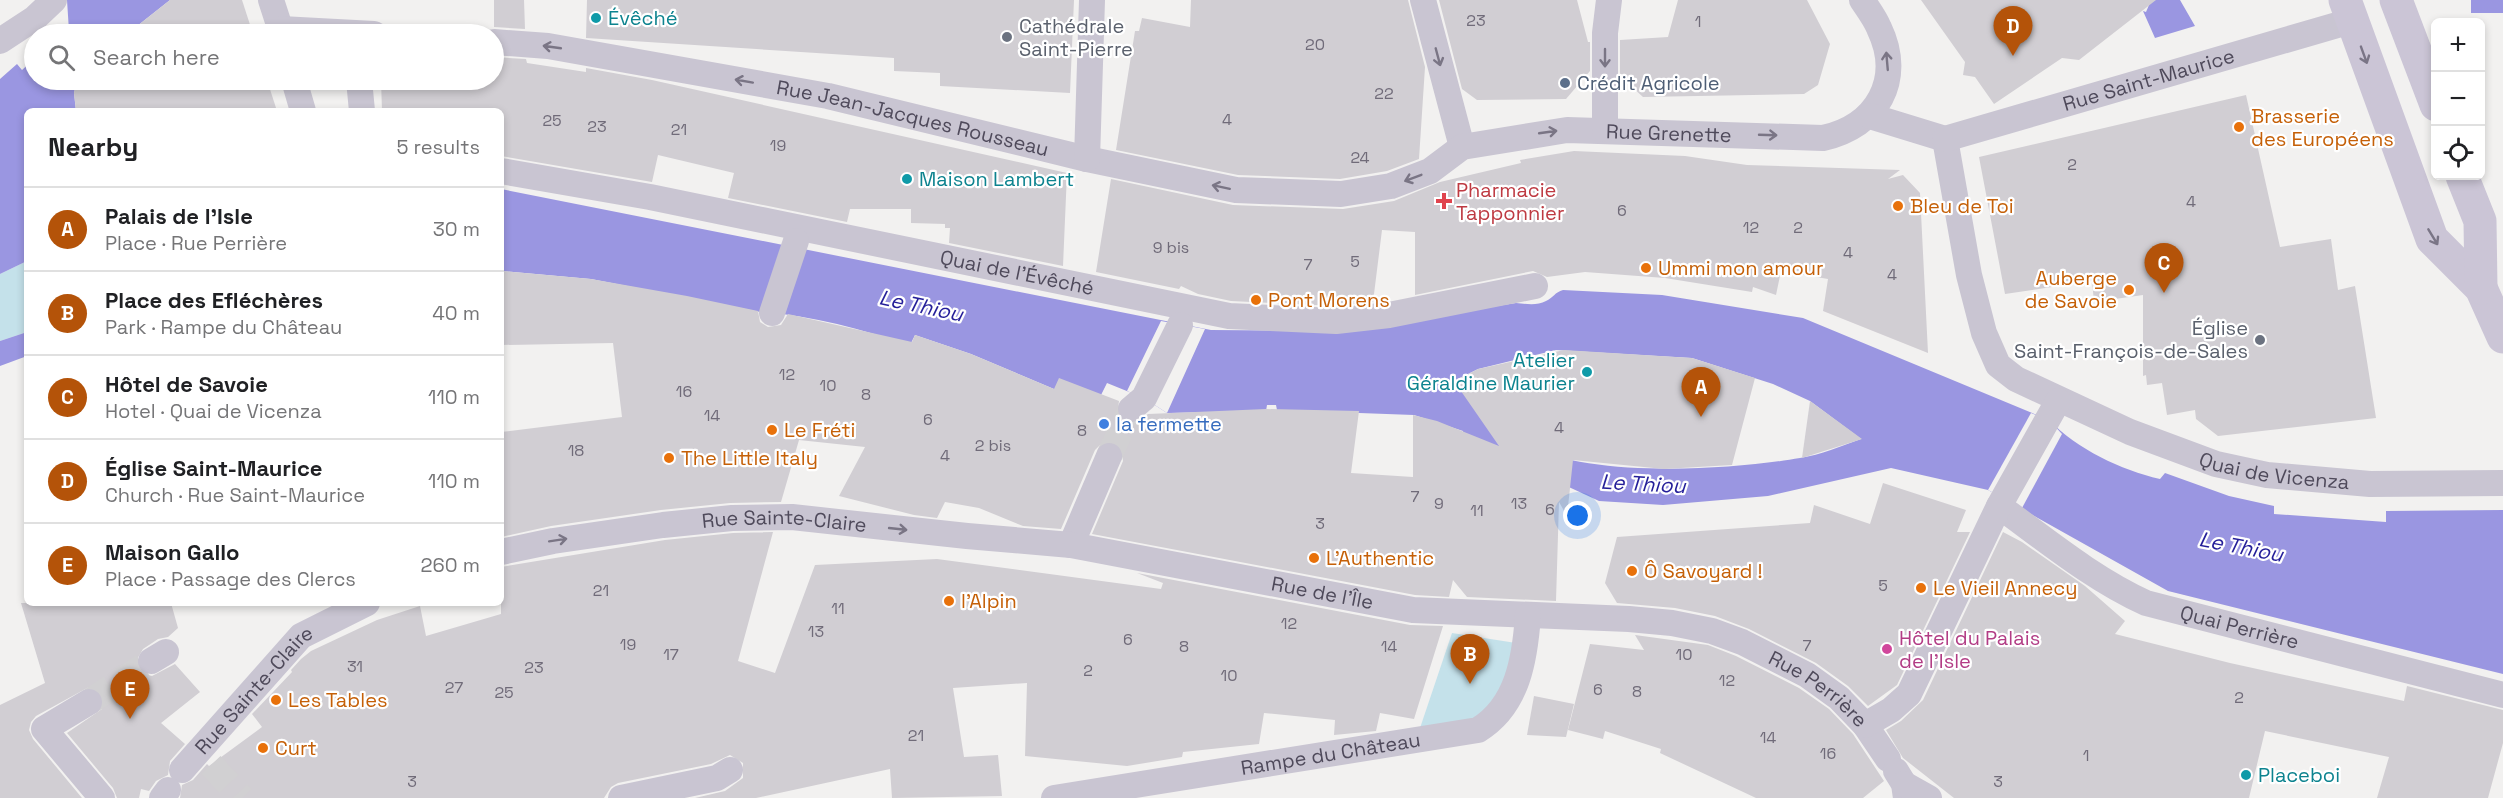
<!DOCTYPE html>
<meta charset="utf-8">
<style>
body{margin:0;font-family:"Space Grotesk",sans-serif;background:#f2f2f2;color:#202124}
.controls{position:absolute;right:18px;top:18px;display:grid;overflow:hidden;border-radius:9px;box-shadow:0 3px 9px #0003}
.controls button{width:54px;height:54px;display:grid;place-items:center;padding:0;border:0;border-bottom:2px solid #e0e0e0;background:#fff;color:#202124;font:30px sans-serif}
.you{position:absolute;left:1578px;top:516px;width:21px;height:21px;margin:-15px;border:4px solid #fff;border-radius:50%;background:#1a73e8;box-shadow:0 0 0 9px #1a73e833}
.badge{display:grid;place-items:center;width:39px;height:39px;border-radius:50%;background:#b45309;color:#fff;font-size:20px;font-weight:700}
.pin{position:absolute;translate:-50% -50px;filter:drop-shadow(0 2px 3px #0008)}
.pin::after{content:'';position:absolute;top:32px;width:21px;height:18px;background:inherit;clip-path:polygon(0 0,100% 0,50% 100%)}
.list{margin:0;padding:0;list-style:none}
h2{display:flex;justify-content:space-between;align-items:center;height:78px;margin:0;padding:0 24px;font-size:26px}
h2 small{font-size:20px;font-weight:400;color:#757577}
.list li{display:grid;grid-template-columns:39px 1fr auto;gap:18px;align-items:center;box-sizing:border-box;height:84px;padding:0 24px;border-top:2px solid #e0e0e0}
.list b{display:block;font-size:22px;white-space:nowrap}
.list p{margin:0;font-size:20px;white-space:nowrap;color:#757577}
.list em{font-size:20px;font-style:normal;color:#757577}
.icon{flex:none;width:33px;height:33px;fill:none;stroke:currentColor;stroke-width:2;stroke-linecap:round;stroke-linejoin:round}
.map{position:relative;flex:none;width:2503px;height:798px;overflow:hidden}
.search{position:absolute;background:#fff;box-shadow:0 3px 9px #0003;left:24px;top:24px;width:480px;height:66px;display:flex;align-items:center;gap:15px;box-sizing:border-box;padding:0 21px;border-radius:33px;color:#757577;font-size:22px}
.panel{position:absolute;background:#fff;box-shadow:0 3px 9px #0003;left:24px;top:108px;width:480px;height:498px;border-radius:9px}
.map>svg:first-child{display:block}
</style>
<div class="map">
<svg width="2503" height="798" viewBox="0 0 2503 798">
<rect width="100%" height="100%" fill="#f2f1f0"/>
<g fill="#c4e1ea">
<polygon points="27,261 27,332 0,341 0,274"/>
<polygon points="1452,633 1516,643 1502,693 1477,721 1419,731"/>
</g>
<g fill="#9a96e1" fill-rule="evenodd">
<polygon points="67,0 170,0 127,34 65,34 69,31"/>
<polygon points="2140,0 2180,0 2195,26 2155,38 2143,11 2146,12 2149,5"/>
<rect x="2471" y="0" width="32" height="13"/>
<polygon points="34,59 34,80 77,80 74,93 76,111 27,111 27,261 0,274 0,79 17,64 22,70"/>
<path d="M501,189l710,141 127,1 178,-28c10,1 21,3 30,-2 7,-3 9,-9 17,-11l99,5 141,23 246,102c28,29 72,50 111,59l5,-6 64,23 45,10v8l112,8v-11l117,-1v164l-335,-83 -180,-101 -97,-22 -123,28 -105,9 -64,-4 -136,-63v-7l-49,-16 -137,-5 -1,-5h-9l-1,6 -99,2 -23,-15 -37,-15 -6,12 -47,-6 -83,-35 -56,-19 -5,10c-48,-15 -99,-30 -150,-33l-169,-33 -89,-8zM1556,350l136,8 81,26 37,17 51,38c-20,7 -40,16 -61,19 -68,12 -213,21 -274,-14 -20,-12 -53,-46 -72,-63l24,-12z"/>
<polygon points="27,332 27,356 0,366 0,341"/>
</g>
<g fill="#f2f1f0">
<polygon points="1161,321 1205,329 1167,413 1144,398 1127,391"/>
<polygon points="2031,413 2049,420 2062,434 2022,508 1988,490"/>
</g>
<g fill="#d1ced3">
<polygon points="170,0 242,0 253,34 127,34"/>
<polygon points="494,0 524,0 525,29 494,27"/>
<polygon points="587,0 1074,0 1070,93 940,86 940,73 894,71 894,58 586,38"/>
<polygon points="1191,0 1408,0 1425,67 1419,159 1387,171 1340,179 1238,175 1116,150 1135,31 1139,31 1142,18 1190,27"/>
<polygon points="1439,0 1577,0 1588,42 1590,42 1590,71 1566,99 1477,100 1462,89"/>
<polygon points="1678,0 1807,0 1830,44 1818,85 1804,94 1643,97 1620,76 1620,40 1668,37"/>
<polygon points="1921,0 2156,0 2079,60 2062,58 1994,104 1975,77 1963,75 1965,62"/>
<polygon points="494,57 526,59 527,63 586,72 586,68 652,80 1067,173 1063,266 949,243 950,228 945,228 945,224 911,223 911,209 850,209 847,222 728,198 734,173 658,155 652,182 501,156 501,111 382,111 381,80 494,80"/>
<polygon points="77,80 267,80 277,111 76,111 74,93"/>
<polygon points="2246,95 2280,247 2331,239 2338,290 2355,286 2376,418 2218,436 2196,419 2195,410 2167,415 2162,383 2147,385 2146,375 2143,376 2143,295 2094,302 2092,281 2005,294 1979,157"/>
<polygon points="1574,151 1685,156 1747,165 1900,170 1888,179 1903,175 1920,193 1928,353 1823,311 1828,279 1781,271 1776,295 1753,287 1752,292 1665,278 1585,272 1547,277 1533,271 1415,295 1415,232 1382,230 1373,302 1336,306 1231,301 1198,294 1181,286 1179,289 1096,272 1111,179 1233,205 1343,209 1394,201 1440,182 1521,163 1520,160"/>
<polygon points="501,271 591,279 687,296 758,311 760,322 768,327 781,325 788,314 912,342 915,335 971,354 1054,389 1059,378 1119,401 1117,415 1126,423 1134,424 1148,414 1266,409 1359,411 1351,473 1413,477 1413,415 1437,421 1499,446 1454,381 1478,369 1564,350 1692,358 1755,378 1732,465 1664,469 1573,460 1567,516 1559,502 1556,601 1467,597 1453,580 1449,597 1415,595 1092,534 1123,461 1121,447 1108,441 1101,444 1095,450 1061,529 1023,526 979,508 945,502 937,518 914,515 839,496 865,447 799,440 781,502 730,503 661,510 551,526 501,537 501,432 622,417 613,343 501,345"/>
<polygon points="1810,401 1862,439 1802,458"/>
<polygon points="1883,483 1966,510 1957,532 1970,532 1897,685 1868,706 1848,686 1816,663 1749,629 1715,616 1675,608 1617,603 1605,583 1617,537 1810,523 1814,505 1870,524"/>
<polygon points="773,532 738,661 775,673 815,565 937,559 1161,589 1163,583 1137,573 1410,625 1443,626 1414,719 1380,713 1376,731 1334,735 1335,720 1264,713 1259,744 1183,752 1182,757 1127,766 1025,756 1027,683 953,688 964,757 998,755 1002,796 892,798 890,769 756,798 695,798 725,791 743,778 743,763 730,755 711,764 618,783 611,787 604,798 180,798 182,785 193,780 207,764 209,766 262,727 252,714 292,672 291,670 301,659 311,651 377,620 420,606 426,636 501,614 501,567 665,540 733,533"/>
<polygon points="2003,532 2022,542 2085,586 2125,621 2115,634 2230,663 2404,701 2407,686 2503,710 2503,743 2488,798 2377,798 2389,757 2265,731 2249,798 1954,798 1903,758 1886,730 1901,721 1923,700"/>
<polygon points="21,603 171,603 178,628 168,637 158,639 143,649 136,661 138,668 143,674 152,676 175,664 200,692 161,723 185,744 170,761 168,775 156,781 149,791 141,789 139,798 117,798 113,788 67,733 102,709 102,695 89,687 36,716 31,722 29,730 33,739 82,798 0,798 0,705 45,683"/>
<polygon points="1635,635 1708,645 1736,656 1799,688 1829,709 1853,734 1884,781 1863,798 1756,798 1660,753 1661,749 1605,731 1603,739 1568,730 1590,644 1644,650"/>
<polygon points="1534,696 1574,704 1566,737 1527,735"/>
</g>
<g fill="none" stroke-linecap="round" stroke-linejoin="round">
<g stroke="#d1d0d2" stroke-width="26" stroke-dasharray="26 13" stroke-linecap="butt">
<polyline points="1109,456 1131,409"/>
<polyline points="89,702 151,661"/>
<polyline points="211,765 242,798"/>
</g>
<g stroke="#c9c5d2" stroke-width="26">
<polyline points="271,0 282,34"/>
<polyline points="1423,0 1462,147"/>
<polyline points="281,29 374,34"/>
<polyline points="0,41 35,18 54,0"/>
<path id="s1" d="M494,42l54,4 280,50 259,63 149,31 105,4 50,-8 39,-15 32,-24 105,-17 256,8c54,-12 81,-58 56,-110 -4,-10 -11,-19 -17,-28"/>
<polyline points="294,80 303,111"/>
<polyline points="359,80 362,111"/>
<polyline points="1870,116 1945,139"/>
<polyline points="1605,129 1605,33 1609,0"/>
<path id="s2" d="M1945,139l24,136 15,58 14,32 18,14 114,53 86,32 51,11 103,9 133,-1"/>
<path id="s3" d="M1945,139l406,-118"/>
<polyline points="1087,159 1092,0"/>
<path id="s4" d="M501,171l149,26 579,119 107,5 53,-6 146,-29"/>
<polyline points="772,313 796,241"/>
<polyline points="1131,409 1144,398 1180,325"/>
<path id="s5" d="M1999,506c47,34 94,73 147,97l357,92"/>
<polyline points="1071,545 1109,456"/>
<path id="s6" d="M501,552l52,-11 110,-16 69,-7 60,-1 175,19 104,9 342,65 216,9 43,4 40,8 30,11 65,33 32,23 26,27 23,34"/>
<polyline points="151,661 166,652"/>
<polyline points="89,702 44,729 102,798"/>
<polyline points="1865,725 1891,710 1909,694 1999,506 2058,401"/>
<path id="s7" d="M182,770l119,-134 66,-33"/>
<polyline points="1896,771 1904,784 1906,798"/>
<polyline points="1904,784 1929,798"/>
<polyline points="162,798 168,790"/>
<polyline points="621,798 717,778 730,770"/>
<path id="s8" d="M1054,798l424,-68c40,-24 47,-72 50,-115"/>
</g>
<g stroke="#cbc5d6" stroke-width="33">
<polyline points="2345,0 2432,239 2481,288 2503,337"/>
<polyline points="2396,0 2436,105"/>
<polyline points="2462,176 2480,221 2481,288"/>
</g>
</g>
<defs><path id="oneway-shaft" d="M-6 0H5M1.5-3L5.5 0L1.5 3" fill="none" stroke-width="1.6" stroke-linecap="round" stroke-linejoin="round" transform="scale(1.5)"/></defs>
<g stroke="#7a7585">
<use href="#oneway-shaft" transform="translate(552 47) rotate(-172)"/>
<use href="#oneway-shaft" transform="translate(1438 57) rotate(75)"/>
<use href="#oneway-shaft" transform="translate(1605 58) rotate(90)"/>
<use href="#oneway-shaft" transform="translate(1887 61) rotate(-95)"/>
<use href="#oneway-shaft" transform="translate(744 81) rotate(-170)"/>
<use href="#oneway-shaft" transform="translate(1548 132) rotate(-8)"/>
<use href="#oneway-shaft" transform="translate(1768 135) rotate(2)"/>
<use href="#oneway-shaft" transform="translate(1413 178) rotate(159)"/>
<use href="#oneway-shaft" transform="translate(1221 187) rotate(-168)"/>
<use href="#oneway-shaft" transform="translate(898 529) rotate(6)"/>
<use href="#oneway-shaft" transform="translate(558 540) rotate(-9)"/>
</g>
<g stroke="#7a7586">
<use href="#oneway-shaft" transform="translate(2364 55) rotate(70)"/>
<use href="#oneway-shaft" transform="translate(2433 237) rotate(59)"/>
</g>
<g fill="#0f9aa8" stroke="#fff" stroke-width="2">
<circle cx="596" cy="18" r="6"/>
<circle cx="907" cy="179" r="6"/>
<circle cx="1587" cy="372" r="6"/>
<circle cx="2246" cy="775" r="6"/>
</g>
<g fill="#6b7280" stroke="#fff" stroke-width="2">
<circle cx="1007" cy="37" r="6"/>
<circle cx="2260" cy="340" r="6"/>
</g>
<circle fill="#5c6f8a" stroke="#fff" stroke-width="2" cx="1565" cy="83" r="6"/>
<g fill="#e8710a" stroke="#fff" stroke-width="2">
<circle cx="2239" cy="127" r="6"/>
<circle cx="1898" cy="206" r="6"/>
<circle cx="1646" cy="268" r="6"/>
<circle cx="2129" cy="290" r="6"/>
<circle cx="1256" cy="300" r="6"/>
<circle cx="772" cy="430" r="6"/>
<circle cx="669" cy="458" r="6"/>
<circle cx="1314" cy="558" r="6"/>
<circle cx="1632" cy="571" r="6"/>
<circle cx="1921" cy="588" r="6"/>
<circle cx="949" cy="601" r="6"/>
<circle cx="276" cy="700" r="6"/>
<circle cx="263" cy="748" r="6"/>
</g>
<path fill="#e0444e" stroke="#fff" stroke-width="2" d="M1441 192h6v6h6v6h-6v6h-6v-6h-6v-6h6z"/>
<circle fill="#3f7fe0" stroke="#fff" stroke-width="2" cx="1104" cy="424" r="6"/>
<circle fill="#d1479c" stroke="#fff" stroke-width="2" cx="1887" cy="649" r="6"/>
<g text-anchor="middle" stroke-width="4.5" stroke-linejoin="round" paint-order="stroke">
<g font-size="16" fill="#706b79">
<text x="1476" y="26">23</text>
<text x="1698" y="27">1</text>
<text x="1315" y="50">20</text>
<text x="1384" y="99">22</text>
<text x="1227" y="125">4</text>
<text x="552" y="126">25</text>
<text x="597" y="132">23</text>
<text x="679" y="135">21</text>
<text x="778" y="151">19</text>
<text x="1360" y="163">24</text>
<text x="2072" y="170">2</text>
<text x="2191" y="207">4</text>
<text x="1622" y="216">6</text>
<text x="1751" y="233">12</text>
<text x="1798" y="233">2</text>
<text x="1171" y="253">9 bis</text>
<text x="1848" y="258">4</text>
<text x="1355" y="267">5</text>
<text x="1308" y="270">7</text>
<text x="1892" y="280">4</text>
<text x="787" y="380">12</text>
<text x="828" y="391">10</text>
<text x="684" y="397">16</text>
<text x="866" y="400">8</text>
<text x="712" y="421">14</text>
<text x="928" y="425">6</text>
<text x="1559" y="433">4</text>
<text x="1082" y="436">8</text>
<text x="993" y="451">2 bis</text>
<text x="576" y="456">18</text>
<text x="945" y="461">4</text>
<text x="1415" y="502">7</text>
<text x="1439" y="509">9</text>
<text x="1519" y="509">13</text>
<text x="1550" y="515">6</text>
<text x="1477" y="516">11</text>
<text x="1320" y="529">3</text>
<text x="1883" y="591">5</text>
<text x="601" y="596">21</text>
<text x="838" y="614">11</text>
<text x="1289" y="629">12</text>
<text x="816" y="637">13</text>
<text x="1128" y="645">6</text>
<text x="628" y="650">19</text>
<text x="1807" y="651">7</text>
<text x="1184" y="652">8</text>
<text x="1389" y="652">14</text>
<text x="671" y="660">17</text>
<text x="1684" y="660">10</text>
<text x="355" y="672">31</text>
<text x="534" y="673">23</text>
<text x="1088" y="676">2</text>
<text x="1229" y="681">10</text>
<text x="1727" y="686">12</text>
<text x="454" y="693">27</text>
<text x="1598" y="695">6</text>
<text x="1637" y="697">8</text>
<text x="504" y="698">25</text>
<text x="2239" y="703">2</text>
<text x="916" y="741">21</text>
<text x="1768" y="743">14</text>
<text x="1828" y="759">16</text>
<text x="2086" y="761">1</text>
<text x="412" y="787">3</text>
<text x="1998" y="787">3</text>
</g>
<g font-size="20" fill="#0d838f" stroke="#fff" text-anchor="start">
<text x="608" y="25">Évêché</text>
<text x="919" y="186">Maison Lambert</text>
<text x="1575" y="367" text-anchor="end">Atelier<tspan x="1575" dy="23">Géraldine Maurier</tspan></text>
<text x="2258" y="782">Placeboi</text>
</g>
<g font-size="20" fill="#5b616d" stroke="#fff" text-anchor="start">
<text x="1019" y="33">Cathédrale<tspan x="1019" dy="23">Saint-Pierre</tspan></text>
<text x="2248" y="335" text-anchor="end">Église<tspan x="2248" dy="23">Saint-François-de-Sales</tspan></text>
</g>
<g font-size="20" fill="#4f4a5b" stroke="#fff">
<text dy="7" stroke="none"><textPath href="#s3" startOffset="212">Rue Saint-Maurice</textPath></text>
<text dy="7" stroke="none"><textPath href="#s1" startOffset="426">Rue Jean-Jacques Rousseau</textPath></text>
<text dy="7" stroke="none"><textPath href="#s1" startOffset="1203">Rue Grenette</textPath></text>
<text dy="7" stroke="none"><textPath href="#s4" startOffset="526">Quai de l'Évêché</textPath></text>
<text dy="7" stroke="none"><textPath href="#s2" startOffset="532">Quai de Vicenza</textPath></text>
<text dy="7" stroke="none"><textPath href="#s6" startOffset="286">Rue Sainte-Claire</textPath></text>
<text dy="7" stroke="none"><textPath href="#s6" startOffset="830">Rue de l'Île</textPath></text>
<text dy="7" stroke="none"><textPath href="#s5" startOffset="273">Quai Perrière</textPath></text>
<text dy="7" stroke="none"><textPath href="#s6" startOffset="1344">Rue Perrière</textPath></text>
<text dy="7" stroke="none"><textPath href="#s7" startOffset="108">Rue Sainte-Claire</textPath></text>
<text dy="7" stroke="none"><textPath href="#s8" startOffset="280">Rampe du Château</textPath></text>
</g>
<g font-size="20" fill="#4e5e75" stroke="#fff" text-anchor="start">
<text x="1577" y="90">Crédit Agricole</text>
</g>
<g font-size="20" fill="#c56008" stroke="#fff" text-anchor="start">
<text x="2251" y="123">Brasserie<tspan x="2251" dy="23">des Européens</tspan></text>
<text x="1910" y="213">Bleu de Toi</text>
<text x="1658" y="275">Ummi mon amour</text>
<text x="2117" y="285" text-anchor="end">Auberge<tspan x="2117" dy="23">de Savoie</tspan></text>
<text x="1268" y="307">Pont Morens</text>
<text x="784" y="437">Le Fréti</text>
<text x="681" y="465">The Little Italy</text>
<text x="1326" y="565">L'Authentic</text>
<text x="1644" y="578">Ô Savoyard !</text>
<text x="1933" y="595">Le Vieil Annecy</text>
<text x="961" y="608">l'Alpin</text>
<text x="288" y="707">Les Tables</text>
<text x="275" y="755">Curt</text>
</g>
<g font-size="20" fill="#be3a42" stroke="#fff" text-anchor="start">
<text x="1456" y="197">Pharmacie<tspan x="1456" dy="23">Tapponnier</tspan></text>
</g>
<g font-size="20" fill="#366cbe" stroke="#fff" text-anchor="start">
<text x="1116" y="431">la fermette</text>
</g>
<g font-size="20" fill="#b23c85" stroke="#fff" text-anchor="start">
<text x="1899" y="645">Hôtel du Palais<tspan x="1899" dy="23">de l'Isle</tspan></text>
</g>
<g font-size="21" font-style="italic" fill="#241e99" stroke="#fff">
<text transform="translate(921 306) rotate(12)" y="7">Le Thiou</text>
<text transform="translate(1643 484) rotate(3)" y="7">Le Thiou</text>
<text transform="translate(2241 547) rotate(11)" y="7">Le Thiou</text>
</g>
</g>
</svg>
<div class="controls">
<button>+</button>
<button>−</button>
<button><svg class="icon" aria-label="locate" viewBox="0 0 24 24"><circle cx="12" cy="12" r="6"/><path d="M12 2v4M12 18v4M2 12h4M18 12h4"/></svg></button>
</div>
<div class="you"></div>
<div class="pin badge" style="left:1701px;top:417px">A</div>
<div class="pin badge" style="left:1470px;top:684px">B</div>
<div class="pin badge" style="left:2164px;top:293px">C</div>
<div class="pin badge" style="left:2013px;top:56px">D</div>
<div class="pin badge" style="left:130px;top:719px">E</div>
<div class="search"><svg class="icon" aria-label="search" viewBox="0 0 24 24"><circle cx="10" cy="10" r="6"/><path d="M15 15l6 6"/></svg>Search here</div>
<section class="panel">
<h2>Nearby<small>5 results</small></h2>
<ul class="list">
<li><span class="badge">A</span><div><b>Palais de l'Isle</b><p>Place · Rue Perrière</p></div><em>30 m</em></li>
<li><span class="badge">B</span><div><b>Place des Efléchères</b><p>Park · Rampe du Château</p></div><em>40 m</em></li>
<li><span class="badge">C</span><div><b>Hôtel de Savoie</b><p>Hotel · Quai de Vicenza</p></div><em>110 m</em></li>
<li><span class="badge">D</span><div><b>Église Saint-Maurice</b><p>Church · Rue Saint-Maurice</p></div><em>110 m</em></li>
<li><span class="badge">E</span><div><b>Maison Gallo</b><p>Place · Passage des Clercs</p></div><em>260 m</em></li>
</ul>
</section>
</div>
